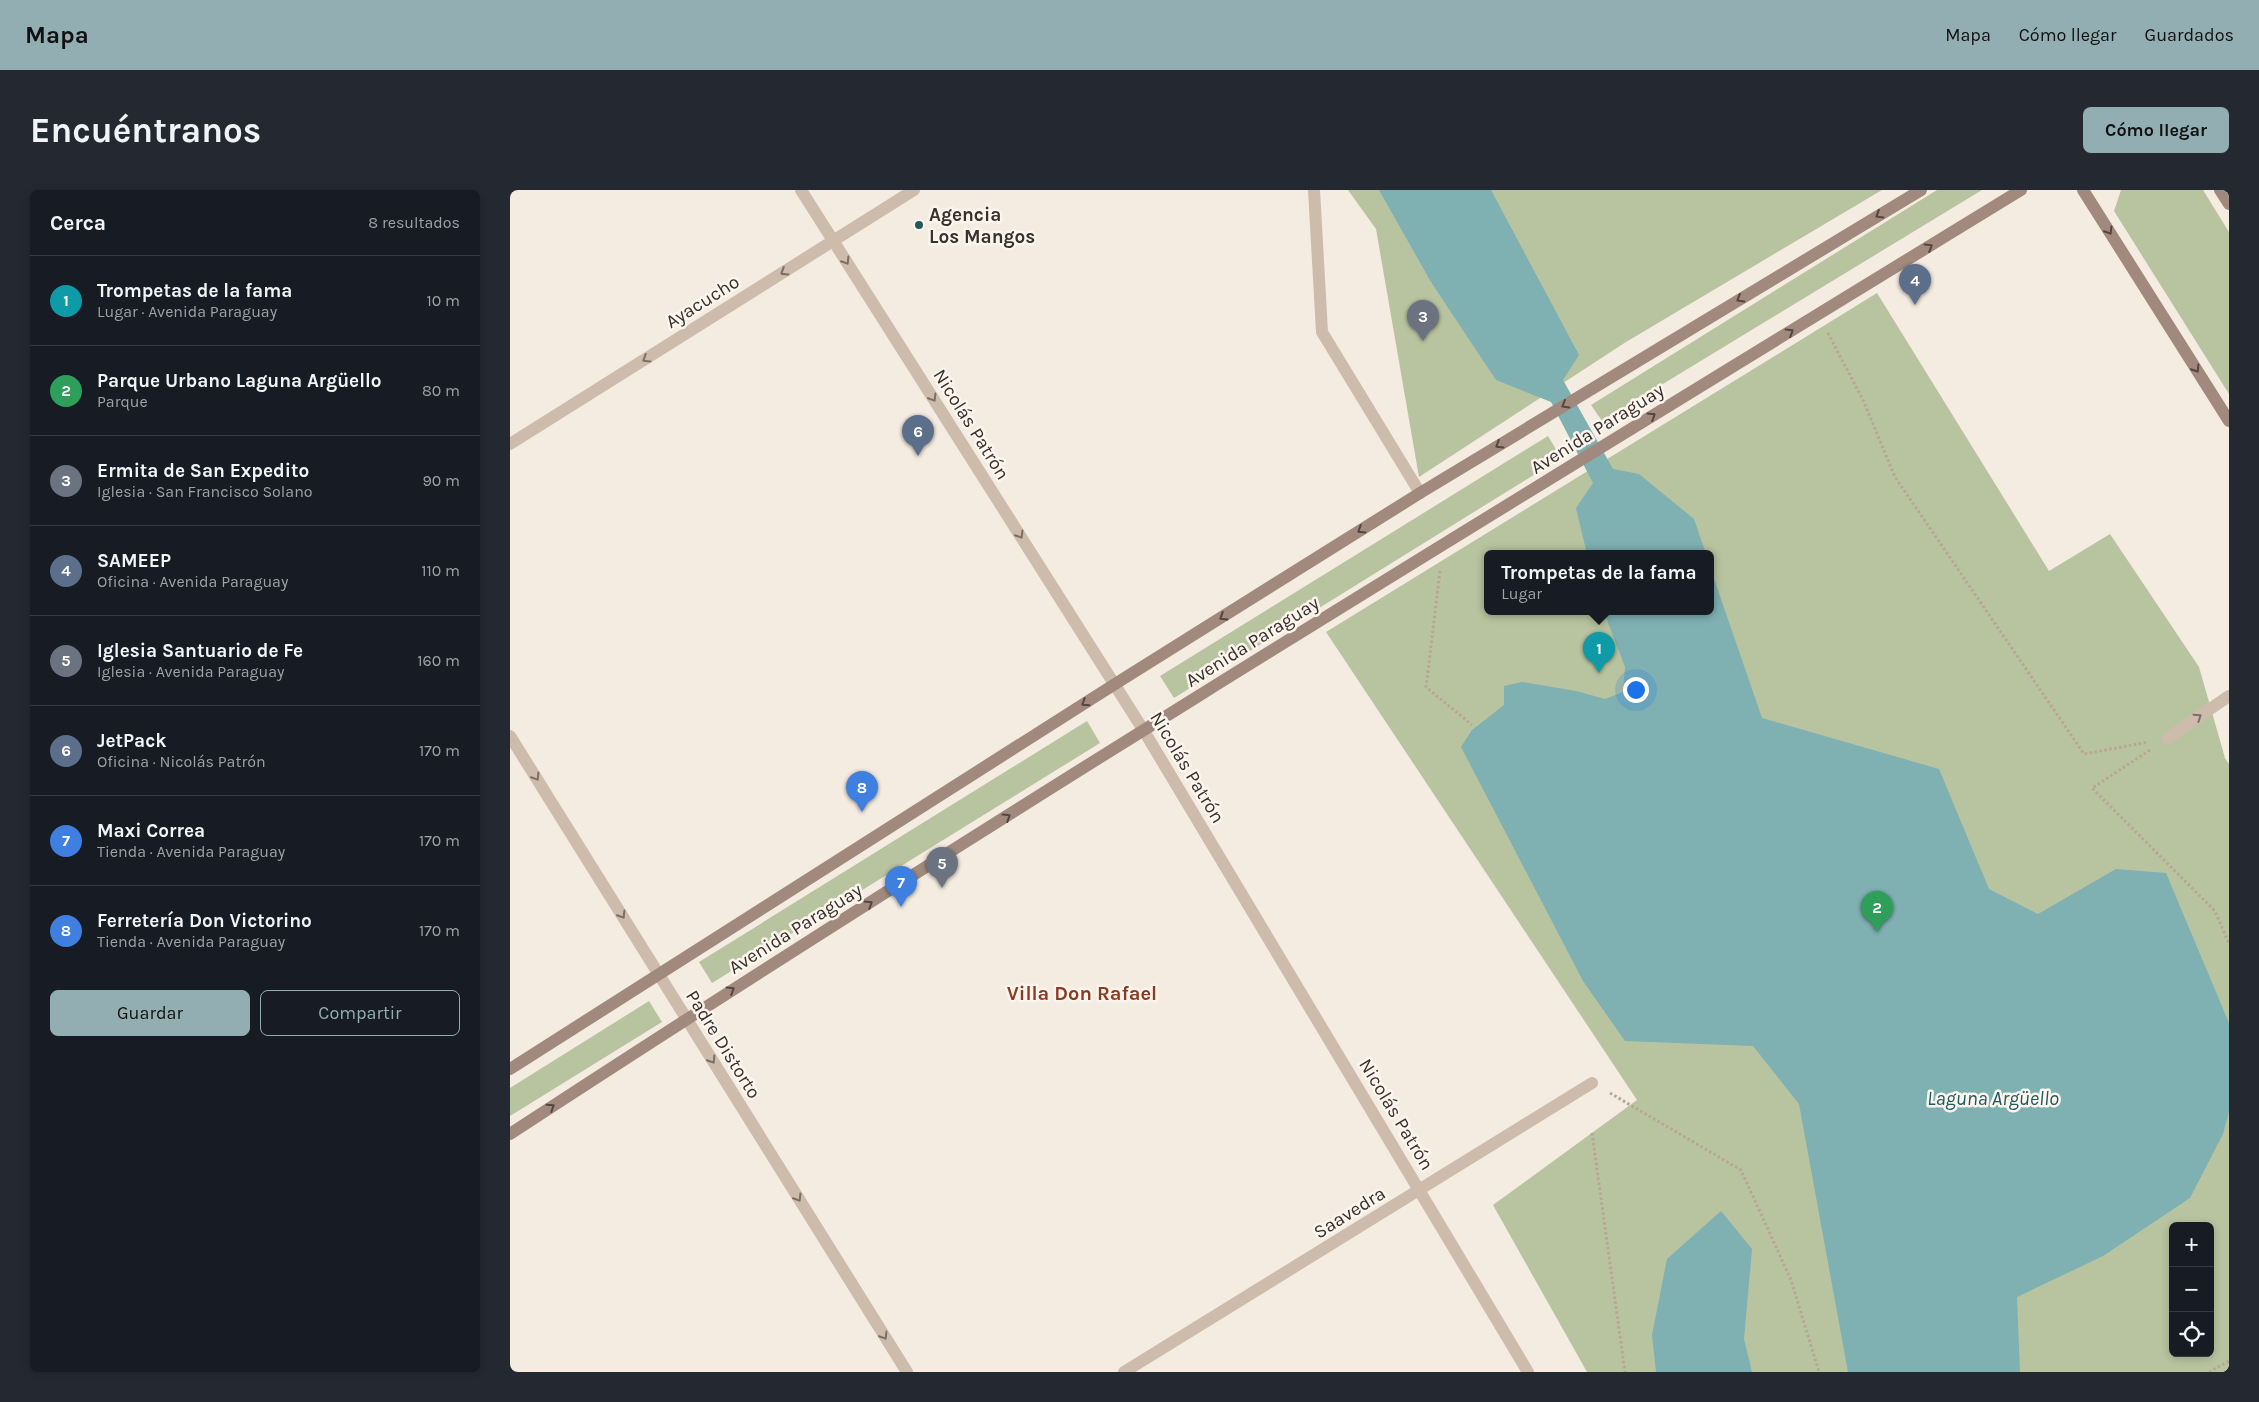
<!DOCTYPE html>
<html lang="es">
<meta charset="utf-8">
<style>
body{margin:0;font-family:Karla,sans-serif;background:#242831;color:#f1f3f6}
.controls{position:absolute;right:15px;bottom:15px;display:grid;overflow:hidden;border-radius:8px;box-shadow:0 2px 8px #0003}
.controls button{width:45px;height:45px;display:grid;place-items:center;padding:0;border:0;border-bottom:1px solid #363941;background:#171b24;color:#f1f3f6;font:25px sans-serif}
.you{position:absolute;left:1125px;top:499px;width:18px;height:18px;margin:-12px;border:4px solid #fff;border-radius:50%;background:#1a73e8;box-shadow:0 0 0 8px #1a73e833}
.badge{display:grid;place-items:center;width:32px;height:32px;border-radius:50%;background:#92aeb2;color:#fff;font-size:16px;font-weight:700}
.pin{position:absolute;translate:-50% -41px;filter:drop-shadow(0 1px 2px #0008)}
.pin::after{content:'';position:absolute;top:26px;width:18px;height:15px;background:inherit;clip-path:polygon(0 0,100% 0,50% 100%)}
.popup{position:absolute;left:974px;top:360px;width:230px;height:65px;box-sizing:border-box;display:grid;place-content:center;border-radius:8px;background:#171b24;filter:drop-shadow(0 1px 4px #0005);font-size:16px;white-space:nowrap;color:#9ea1a6}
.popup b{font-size:19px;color:#f1f3f6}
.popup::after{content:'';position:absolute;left:50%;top:100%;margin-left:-10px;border:10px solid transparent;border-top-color:#171b24}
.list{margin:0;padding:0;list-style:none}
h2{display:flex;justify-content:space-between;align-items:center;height:65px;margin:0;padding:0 20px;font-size:21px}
h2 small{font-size:16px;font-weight:400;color:#9ea1a6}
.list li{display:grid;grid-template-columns:32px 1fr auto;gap:15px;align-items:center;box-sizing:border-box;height:90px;padding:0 20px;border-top:1px solid #363941}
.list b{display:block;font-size:19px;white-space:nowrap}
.list p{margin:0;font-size:16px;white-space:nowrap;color:#9ea1a6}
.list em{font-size:16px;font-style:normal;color:#9ea1a6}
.actions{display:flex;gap:10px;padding:15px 20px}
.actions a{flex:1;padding:11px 0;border:1px solid #92aeb2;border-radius:8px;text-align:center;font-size:18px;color:#92aeb2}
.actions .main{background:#92aeb2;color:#111}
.icon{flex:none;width:28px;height:28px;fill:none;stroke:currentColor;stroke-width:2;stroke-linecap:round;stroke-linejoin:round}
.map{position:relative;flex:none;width:1719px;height:1182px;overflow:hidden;border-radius:8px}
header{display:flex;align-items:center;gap:30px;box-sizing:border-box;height:70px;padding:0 25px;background:#92aeb2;color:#111}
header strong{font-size:24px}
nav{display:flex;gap:28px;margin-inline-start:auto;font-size:18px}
.intro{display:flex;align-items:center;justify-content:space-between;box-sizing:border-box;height:120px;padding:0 30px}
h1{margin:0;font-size:35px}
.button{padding:12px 22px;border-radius:8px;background:#92aeb2;color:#111;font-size:18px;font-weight:700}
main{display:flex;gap:30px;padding:0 30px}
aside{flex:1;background:#171b24;border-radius:8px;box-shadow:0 2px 8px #0003}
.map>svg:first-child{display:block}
</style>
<header>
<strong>Mapa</strong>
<nav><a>Mapa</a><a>Cómo llegar</a><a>Guardados</a></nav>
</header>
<div class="intro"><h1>Encuéntranos</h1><a class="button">Cómo llegar</a></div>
<main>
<aside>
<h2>Cerca<small>8 resultados</small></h2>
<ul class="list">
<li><span class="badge" style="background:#0f9aa8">1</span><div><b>Trompetas de la fama</b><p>Lugar · Avenida Paraguay</p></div><em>10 m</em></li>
<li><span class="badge" style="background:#2e9e5b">2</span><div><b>Parque Urbano Laguna Argüello</b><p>Parque</p></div><em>80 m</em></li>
<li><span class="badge" style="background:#6b7280">3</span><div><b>Ermita de San Expedito</b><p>Iglesia · San Francisco Solano</p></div><em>90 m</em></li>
<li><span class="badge" style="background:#5c6f8a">4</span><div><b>SAMEEP</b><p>Oficina · Avenida Paraguay</p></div><em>110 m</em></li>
<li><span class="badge" style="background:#6b7280">5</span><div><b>Iglesia Santuario de Fe</b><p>Iglesia · Avenida Paraguay</p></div><em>160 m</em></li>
<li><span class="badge" style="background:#5c6f8a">6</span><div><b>JetPack</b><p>Oficina · Nicolás Patrón</p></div><em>170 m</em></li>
<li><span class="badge" style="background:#3f7fe0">7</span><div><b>Maxi Correa</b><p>Tienda · Avenida Paraguay</p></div><em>170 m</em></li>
<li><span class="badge" style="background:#3f7fe0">8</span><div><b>Ferretería Don Victorino</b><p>Tienda · Avenida Paraguay</p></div><em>170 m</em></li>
</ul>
<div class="actions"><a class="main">Guardar</a><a>Compartir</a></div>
</aside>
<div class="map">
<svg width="1719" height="1182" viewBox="0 0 1719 1182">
<rect width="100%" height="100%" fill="#f4ebe1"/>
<g fill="#b8c4a0" fill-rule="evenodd">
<polygon points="838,0 1372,0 1116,152 909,287 866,39"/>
<polygon points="1427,0 1472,0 1092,231 1081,215"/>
<polygon points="1611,0 1693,0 1719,42 1719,204 1604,21"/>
<path d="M1367,103l172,278 61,-37 89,133 26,91 4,6v608h-642l-94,-167 144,-105 -311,-468zM978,364h222v58h-222zM1663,1036h37v127h-37z"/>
<polygon points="1038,246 1051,268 664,508 650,486"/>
<polygon points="577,531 590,553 202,793 189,772"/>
<polygon points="139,811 152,832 0,926 0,898"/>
</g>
<g fill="#7fb0b2">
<polygon points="869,0 981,0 1069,165 1053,190 1103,279 1129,284 1184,329 1196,364 1077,364 1066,318 1083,293 1041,212 986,190 921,92"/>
<polygon points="1200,377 1252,528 1429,579 1479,699 1528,724 1606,679 1656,683 1719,833 1719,922 1713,944 1680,1008 1593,1066 1507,1107 1510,1182 1338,1182 1289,914 1243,856 1115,851 1073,791 951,557 962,540 994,515 994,496 1012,492 1066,501 1095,509 1113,502 1115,477 1094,422 1200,422"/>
<polygon points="1211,1021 1242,1059 1234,1149 1242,1182 1146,1182 1142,1145 1157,1069"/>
</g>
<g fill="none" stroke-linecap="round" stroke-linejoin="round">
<g stroke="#b9a596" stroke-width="3" stroke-dasharray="2.5 2.5" stroke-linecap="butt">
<polyline points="1318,143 1353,210 1385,287 1574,564 1638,552"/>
<polyline points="930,381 916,497 962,535"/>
<polyline points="1640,560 1582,598 1705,721 1719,754"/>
<polyline points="1100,903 1231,980 1281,1090 1309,1182"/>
<polyline points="1082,943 1115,1182"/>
<polyline points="1699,1182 1719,1171"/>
</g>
<g stroke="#cdbbac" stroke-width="12">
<polyline points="291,0 634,541 1018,1182"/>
<polyline points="804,0 812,142 910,303"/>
<polyline points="0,254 404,0"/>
<polyline points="0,546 397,1182"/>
<polyline points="1658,548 1719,506"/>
<polyline points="614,1182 1082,893"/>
</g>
<g stroke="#a18a7d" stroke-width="12">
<polyline points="1573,0 1719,231"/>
<polyline points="1710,0 1719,14"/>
<polyline points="0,879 605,494 910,303 1411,0"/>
<path d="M0,944c497,-325 1005,-634 1511,-944"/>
</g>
</g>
<defs><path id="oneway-chevron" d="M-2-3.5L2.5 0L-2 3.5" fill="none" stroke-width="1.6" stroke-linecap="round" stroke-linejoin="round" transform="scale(1.25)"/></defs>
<g stroke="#544640">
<use href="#oneway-chevron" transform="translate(1369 25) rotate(149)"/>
<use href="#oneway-chevron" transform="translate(1599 41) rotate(58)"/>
<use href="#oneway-chevron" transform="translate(1419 57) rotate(-32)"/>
<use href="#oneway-chevron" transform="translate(1230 109) rotate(149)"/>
<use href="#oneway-chevron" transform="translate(1280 142) rotate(-32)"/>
<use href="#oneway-chevron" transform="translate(1686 179) rotate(58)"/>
<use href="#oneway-chevron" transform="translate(1055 215) rotate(150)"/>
<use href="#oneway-chevron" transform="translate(1142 226) rotate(-32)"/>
<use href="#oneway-chevron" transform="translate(989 255) rotate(148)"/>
<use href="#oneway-chevron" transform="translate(851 340) rotate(148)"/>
<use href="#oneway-chevron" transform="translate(713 427) rotate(148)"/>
<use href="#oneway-chevron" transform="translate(575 513) rotate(147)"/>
<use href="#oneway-chevron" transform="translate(497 627) rotate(-32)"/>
<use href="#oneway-chevron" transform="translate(359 714) rotate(-32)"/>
<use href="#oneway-chevron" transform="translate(221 800) rotate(-32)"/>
<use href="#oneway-chevron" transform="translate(41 917) rotate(-33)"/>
</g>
<g stroke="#7d6f65">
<use href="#oneway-chevron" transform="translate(336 71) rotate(58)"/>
<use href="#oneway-chevron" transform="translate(274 82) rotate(148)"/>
<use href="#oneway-chevron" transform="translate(136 169) rotate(148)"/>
<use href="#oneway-chevron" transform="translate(423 208) rotate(58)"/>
<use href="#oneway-chevron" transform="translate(510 345) rotate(58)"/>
<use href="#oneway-chevron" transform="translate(1688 527) rotate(-34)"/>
<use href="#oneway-chevron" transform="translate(26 587) rotate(58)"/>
<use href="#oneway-chevron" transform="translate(112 725) rotate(58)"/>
<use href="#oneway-chevron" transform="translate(202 870) rotate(58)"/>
<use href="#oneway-chevron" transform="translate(288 1008) rotate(58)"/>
<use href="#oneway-chevron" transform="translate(374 1146) rotate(58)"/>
</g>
<circle fill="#1f5a5e" stroke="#fbf5ee" stroke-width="2" cx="409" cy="35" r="5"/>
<g text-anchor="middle" stroke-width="5" stroke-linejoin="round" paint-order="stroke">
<g font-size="19" font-weight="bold" fill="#3b302b" stroke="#fbf5ee" text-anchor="start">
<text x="419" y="31">Agencia<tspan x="419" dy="22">Los Mangos</tspan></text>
</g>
<g font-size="19" fill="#3b302b" stroke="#fbf5ee">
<text transform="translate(192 111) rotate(-32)" y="7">Ayacucho</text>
<text transform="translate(462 234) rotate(58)" y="7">Nicolás Patrón</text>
<text transform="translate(1087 238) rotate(-32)" y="7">Avenida Paraguay</text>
<text transform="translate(742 451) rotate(-32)" y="7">Avenida Paraguay</text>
<text transform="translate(678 577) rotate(59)" y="7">Nicolás Patrón</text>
<text transform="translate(285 738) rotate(-32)" y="7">Avenida Paraguay</text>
<text transform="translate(214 854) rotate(58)" y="7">Padre Distorto</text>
<text transform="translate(887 924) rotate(59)" y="7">Nicolás Patrón</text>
<text transform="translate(839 1022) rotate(-32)" y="7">Saavedra</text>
</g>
<g font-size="20" font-weight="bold" fill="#8c3b22" stroke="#fbf5ee">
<text x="572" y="810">Villa Don Rafael</text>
</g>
<g font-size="20" font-style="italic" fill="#1f5a5e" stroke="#fbf5ee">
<text x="1483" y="915">Laguna Argüello</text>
</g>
</g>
</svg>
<div class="controls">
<button>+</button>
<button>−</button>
<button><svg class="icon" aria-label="locate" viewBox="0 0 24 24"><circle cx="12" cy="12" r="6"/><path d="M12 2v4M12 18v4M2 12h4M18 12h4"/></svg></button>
</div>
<div class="you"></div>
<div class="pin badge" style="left:1089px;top:483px;background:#0f9aa8">1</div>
<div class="popup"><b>Trompetas de la fama</b>Lugar</div>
<div class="pin badge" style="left:1367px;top:742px;background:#2e9e5b">2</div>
<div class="pin badge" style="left:913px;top:151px;background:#6b7280">3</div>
<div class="pin badge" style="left:1405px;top:115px;background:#5c6f8a">4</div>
<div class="pin badge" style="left:432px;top:698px;background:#6b7280">5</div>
<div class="pin badge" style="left:408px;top:266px;background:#5c6f8a">6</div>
<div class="pin badge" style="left:391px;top:717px;background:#3f7fe0">7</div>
<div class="pin badge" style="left:352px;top:622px;background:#3f7fe0">8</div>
</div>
</main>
